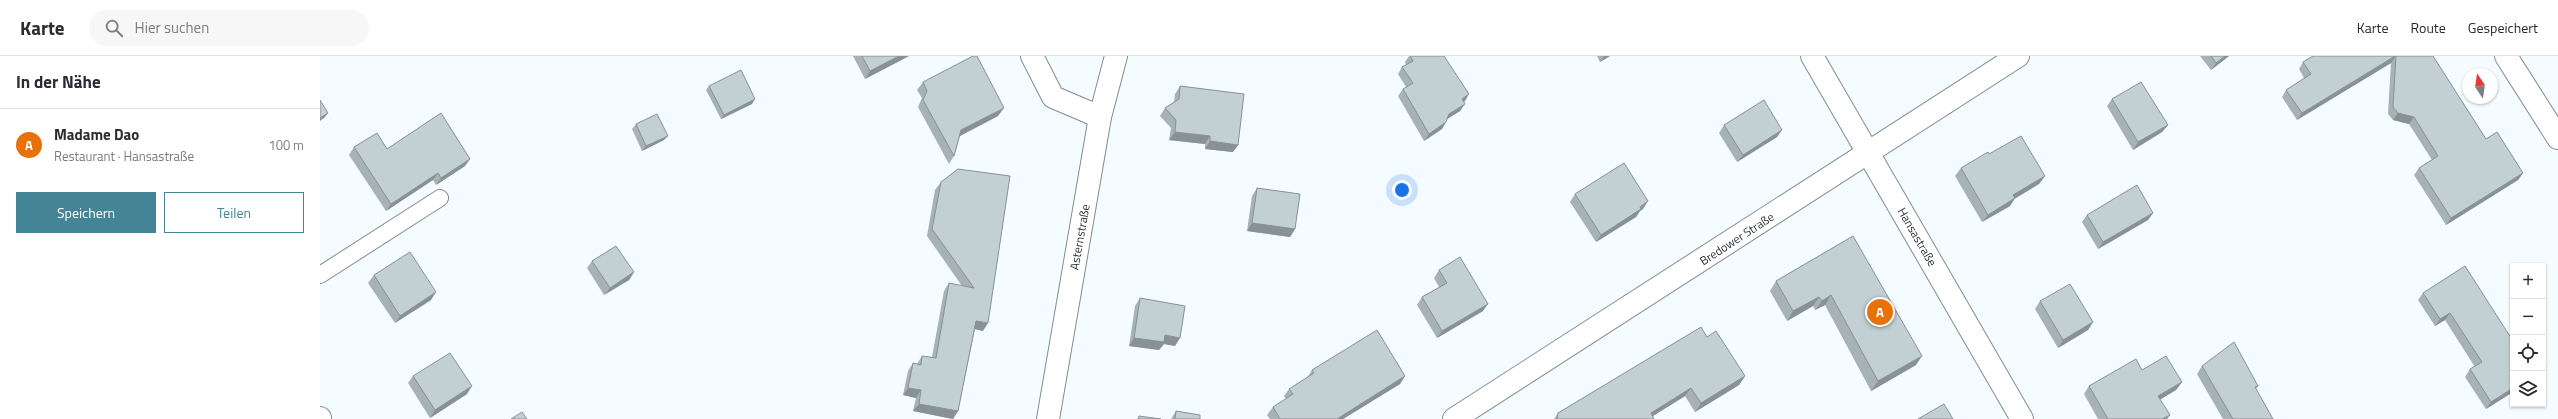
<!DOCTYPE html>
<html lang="de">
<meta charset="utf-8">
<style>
body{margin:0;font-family:"Titillium Web",sans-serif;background:#f7f7f7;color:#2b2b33}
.controls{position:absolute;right:12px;bottom:12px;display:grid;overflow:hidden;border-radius:0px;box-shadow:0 1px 3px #0004}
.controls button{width:36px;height:36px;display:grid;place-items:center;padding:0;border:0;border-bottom:1px solid #e1e1e2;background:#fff;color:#2b2b33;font:20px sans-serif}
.compass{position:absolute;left:2142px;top:12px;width:36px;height:36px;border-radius:50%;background:#fff;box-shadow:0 1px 3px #0004;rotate:347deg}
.you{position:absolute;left:1082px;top:134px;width:14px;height:14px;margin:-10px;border:3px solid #fff;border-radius:50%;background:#1a73e8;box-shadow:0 0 0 6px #1a73e833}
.badge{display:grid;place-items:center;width:26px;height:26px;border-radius:50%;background:#438496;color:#fff;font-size:13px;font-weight:700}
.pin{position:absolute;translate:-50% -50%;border:2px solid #fff;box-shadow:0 1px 4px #0006}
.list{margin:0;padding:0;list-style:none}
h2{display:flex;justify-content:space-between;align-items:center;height:52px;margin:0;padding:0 16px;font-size:17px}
h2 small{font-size:13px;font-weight:400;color:#7c7c81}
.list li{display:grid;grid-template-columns:26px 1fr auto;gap:12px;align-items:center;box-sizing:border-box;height:72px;padding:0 16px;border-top:1px solid #e1e1e2}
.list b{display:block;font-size:15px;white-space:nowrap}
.list p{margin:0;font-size:13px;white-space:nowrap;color:#7c7c81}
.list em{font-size:13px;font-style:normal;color:#7c7c81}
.actions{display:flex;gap:8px;padding:12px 16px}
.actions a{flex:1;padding:9px 0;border:1px solid #438496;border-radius:0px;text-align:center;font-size:14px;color:#438496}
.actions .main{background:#438496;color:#fff}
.icon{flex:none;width:22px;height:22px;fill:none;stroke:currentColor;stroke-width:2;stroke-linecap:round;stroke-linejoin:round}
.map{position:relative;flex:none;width:2238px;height:363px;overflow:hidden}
header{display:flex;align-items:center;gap:24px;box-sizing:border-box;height:56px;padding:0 20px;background:#fff;border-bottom:1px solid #e1e1e2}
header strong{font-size:19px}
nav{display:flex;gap:22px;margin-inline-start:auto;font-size:14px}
.search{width:280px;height:36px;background:#f7f7f7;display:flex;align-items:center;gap:10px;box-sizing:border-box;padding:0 14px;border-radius:22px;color:#7c7c81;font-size:15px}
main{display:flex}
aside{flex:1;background:#fff}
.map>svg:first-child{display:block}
</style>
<header>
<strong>Karte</strong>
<div class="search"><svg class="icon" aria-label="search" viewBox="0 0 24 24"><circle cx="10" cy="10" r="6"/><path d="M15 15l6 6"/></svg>Hier suchen</div>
<nav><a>Karte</a><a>Route</a><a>Gespeichert</a></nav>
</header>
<main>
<aside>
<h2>In der Nähe<small></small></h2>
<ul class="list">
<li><span class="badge" style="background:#e8710a">A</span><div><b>Madame Dao</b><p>Restaurant · Hansastraße</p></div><em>100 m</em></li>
</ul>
<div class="actions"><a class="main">Speichern</a><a>Teilen</a></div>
</aside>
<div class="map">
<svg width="2238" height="363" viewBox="0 0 2238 363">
<rect width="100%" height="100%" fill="#f4fcff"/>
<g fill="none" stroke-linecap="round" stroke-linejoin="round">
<defs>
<polyline id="service" points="0,219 120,142"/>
<g id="minor">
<polyline points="712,0 733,41 780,61"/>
<polyline points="1492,0 1702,363"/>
<polyline points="2186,0 2238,82"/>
<polyline points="0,362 0,363"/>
<polyline points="728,363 780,61 796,0"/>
<polyline points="1134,363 1698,0"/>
</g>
</defs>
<use href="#service" stroke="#818d91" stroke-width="18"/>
<use href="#minor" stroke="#818d91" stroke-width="24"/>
<use href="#service" stroke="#fff" stroke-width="16"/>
<use href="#minor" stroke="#fff" stroke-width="22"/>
</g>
<g fill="#a7b2b5">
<polygon points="533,0 589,0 545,23"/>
<polygon points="1089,0 1145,45 1144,46 1140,55 1127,63 1126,66 1122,73 1104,85 1078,40 1083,33 1086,31 1078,18 1082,11 1086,9 1085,6"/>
<polygon points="1277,0 1290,0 1280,6"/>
<polygon points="1880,0 1909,0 1891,14"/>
<polygon points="1993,0 2113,0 2166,83 2203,117 2198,124 2126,169 2094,119 2099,112 2112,104 2089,68 2073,64 2068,58 2071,7 1977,64 1962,41 1966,34 1984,22 1979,13 1983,6"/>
<polygon points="603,26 678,60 640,80 634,100 629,108 598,51 602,42 597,34"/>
<polygon points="389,30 432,48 401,63 386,34"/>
<polygon points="860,30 918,89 913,96 885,93 885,88 849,84 851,72 840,60 845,52 854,46 855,38"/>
<polygon points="1792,43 1848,69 1842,76 1813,94 1787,50"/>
<polygon points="316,68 344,84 322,95 312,73"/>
<polygon points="1404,69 1462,74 1457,81 1417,106 1399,77"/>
<polygon points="34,91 67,93 150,103 145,110 116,129 113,124 66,155 29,99"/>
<polygon points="1669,98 1725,120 1719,128 1695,142 1690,150 1662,166 1635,120 1641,112"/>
<polygon points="638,113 663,275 655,273 638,355 633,363 593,355 596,342 583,339 588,315 593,307 597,308 602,300 612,301 624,235 629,227 642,230 607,180 615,134 621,126"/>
<polygon points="937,132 975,173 970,181 927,175 932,140"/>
<polygon points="1255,138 1323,153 1320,155 1316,161 1276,186 1250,146"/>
<polygon points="1833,157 1828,164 1778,193 1762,166 1767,159"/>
<polygon points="1533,180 1596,309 1551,335 1505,249 1495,254 1493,250 1467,265 1450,235 1456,225"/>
<polygon points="272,205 314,216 309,224 284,239 267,212"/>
<polygon points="1119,214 1163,255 1117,282 1097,249 1102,241 1119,231 1114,222"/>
<polygon points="54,219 111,244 75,267 48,227"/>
<polygon points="2103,237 2193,285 2193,336 2166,353 2145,321 2150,313 2155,311 2125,264 2115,270 2098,244"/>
<polygon points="820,242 855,290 844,288 839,294 809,290 815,250"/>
<polygon points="1720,245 1773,266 1768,274 1738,292 1715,253"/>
<polygon points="1387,281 1425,320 1419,329 1375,356 1365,340 1333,360 1334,363 1234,363 1238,357"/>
<polygon points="1882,310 1938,330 1936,333 1953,363 1903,363 1877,318"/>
<polygon points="992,314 1085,320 1080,328 1023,363 950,363 947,359 953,351 966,343 964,340 969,333 987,322"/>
<polygon points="1822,314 1862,326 1856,334 1840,343 1847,363 1778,363 1764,338 1769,330"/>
<polygon points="93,320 147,338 110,362 88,327"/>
<polygon points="856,355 880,363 851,363"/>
</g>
<g fill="#889194">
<polygon points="579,0 589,0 545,23 550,15"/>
<polygon points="1284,0 1290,0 1280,6"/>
<polygon points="1905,0 1909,0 1891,14 1896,7"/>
<polygon points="2076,0 2071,7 1977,64 1982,57"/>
<polygon points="1149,38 1145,45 1137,50 1142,43"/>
<polygon points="435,43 432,48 401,63 404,59"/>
<polygon points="1145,48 1140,55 1124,65 1129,58"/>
<polygon points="684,52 678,60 636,82 641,74"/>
<polygon points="8,57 5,61 0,65 0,62"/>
<polygon points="2078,57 2094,61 2089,68 2073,64"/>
<polygon points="1126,66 1122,73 1104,85 1109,78"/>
<polygon points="1848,69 1842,76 1813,94 1818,86"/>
<polygon points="1462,74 1457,81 1417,106 1423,99"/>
<polygon points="855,76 890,80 885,88 849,84"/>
<polygon points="348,80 344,84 322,95 326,90"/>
<polygon points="890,85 918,89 913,96 885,93"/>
<polygon points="150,103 145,110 116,129 121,122"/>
<polygon points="118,117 113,124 66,155 71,148"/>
<polygon points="2203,117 2198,124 2126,169 2131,162"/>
<polygon points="1725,120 1719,128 1688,147 1693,139"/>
<polygon points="1695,142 1690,150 1662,166 1668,159"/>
<polygon points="1328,145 1323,153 1320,155 1316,161 1276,186 1281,179 1320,151"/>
<polygon points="1833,157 1828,164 1778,193 1783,186"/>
<polygon points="932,167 975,173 970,181 927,175"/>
<polygon points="314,216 309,224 284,239 290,232"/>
<polygon points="116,236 111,244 75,267 80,260"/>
<polygon points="1511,239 1505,249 1495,254 1502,245"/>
<polygon points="1499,241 1493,250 1467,265 1473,255"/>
<polygon points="1168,248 1163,255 1117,282 1122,275"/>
<polygon points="2130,257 2125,264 2115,270 2120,263"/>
<polygon points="656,265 668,267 663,275 651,272"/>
<polygon points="1773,266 1768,274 1738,292 1743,284"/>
<polygon points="845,279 860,282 855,290 844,288 839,294 809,290 814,282"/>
<polygon points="1602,300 1596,309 1551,335 1558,325"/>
<polygon points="1085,320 1080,328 1023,363 1017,363"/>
<polygon points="1425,320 1419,329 1375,356 1381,347"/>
<polygon points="1862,326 1856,334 1833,348 1838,340"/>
<polygon points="152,330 147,338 110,362 115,354"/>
<polygon points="588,332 601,334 596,342 583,339"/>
<polygon points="1371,332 1365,340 1328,363 1331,357"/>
<polygon points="2193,332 2193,336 2166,353 2171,346"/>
<polygon points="599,348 638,355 633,363 593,355"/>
<polygon points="1850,359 1847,363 1842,363"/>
</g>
<g fill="#c2cfd3" stroke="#889194">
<polygon points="542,0 579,0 550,15"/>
<polygon points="653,0 657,0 684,52 641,74 634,100 603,44 607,35 603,26"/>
<polygon points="1090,0 1124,0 1149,38 1142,43 1145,48 1129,58 1126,66 1109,78 1083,33 1093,27 1082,11 1093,5"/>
<polygon points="1891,0 1905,0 1896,7"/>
<polygon points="1993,0 2075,0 1982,57 1966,34 1991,18 1983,6"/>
<polygon points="2076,0 2113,0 2166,83 2177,76 2203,117 2131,162 2099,112 2118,100 2094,61 2078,57 2073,51"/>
<polygon points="421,14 435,43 404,59 389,30"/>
<polygon points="1821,26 1848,69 1818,86 1792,43"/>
<polygon points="860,30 924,38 918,89 890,85 890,80 855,76 856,64 845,52 859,43"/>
<polygon points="0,44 8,57 0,62"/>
<polygon points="1444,44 1462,74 1423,99 1404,69"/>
<polygon points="121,57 150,103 121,122 118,117 71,148 34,91 57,77 67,93"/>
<polygon points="337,58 348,80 326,90 316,68"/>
<polygon points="1701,80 1725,120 1693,139 1695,142 1668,159 1641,112 1668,96 1669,98"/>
<polygon points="1304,107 1328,145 1320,151 1321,153 1281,179 1255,138"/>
<polygon points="638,113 690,120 668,267 656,265 638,355 599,348 601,334 588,332 593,307 601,309 602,300 616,302 629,227 654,232 612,173 621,126"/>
<polygon points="1817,129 1833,157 1783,186 1767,159"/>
<polygon points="937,132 980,138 975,173 932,167"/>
<polygon points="1533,180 1602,300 1558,325 1511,239 1502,245 1499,241 1473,255 1456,225"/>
<polygon points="296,190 314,216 290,232 272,205"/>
<polygon points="90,196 116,236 80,260 54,219"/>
<polygon points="1140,201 1168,248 1122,275 1102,241 1127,227 1119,214"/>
<polygon points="2145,210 2193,285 2193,332 2171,346 2150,313 2162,306 2130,257 2120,263 2103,237"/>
<polygon points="1750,228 1773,266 1743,284 1720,245"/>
<polygon points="820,242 865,250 860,282 845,279 844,286 814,282"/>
<polygon points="1381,271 1387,281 1396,275 1425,320 1381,347 1371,332 1331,357 1334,363 1237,363 1238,357"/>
<polygon points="1057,274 1085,320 1017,363 960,363 953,351 973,338 969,333 994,317 992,314"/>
<polygon points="1914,286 1938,330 1935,331 1953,363 1913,363 1882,310"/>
<polygon points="130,297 152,330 115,354 93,320"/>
<polygon points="1846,300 1862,326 1838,340 1850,359 1842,363 1788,363 1769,330 1816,303 1822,314"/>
<polygon points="2223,306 2226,311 2223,313"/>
<polygon points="1624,348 1633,363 1598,363"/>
<polygon points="856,355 880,359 880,363 855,363"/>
<polygon points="202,356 207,363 191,363"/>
<polygon points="819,360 841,363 818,363"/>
</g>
<g text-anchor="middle" stroke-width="4" stroke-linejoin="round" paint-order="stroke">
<g font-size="12" fill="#2d3234" stroke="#fff">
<text transform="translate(760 181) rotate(-80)" y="4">Asternstraße</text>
<text transform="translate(1597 181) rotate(60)" y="4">Hansastraße</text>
<text transform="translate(1417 183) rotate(-33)" y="4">Bredower Straße</text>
</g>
</g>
</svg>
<div class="controls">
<button>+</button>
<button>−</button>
<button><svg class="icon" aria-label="locate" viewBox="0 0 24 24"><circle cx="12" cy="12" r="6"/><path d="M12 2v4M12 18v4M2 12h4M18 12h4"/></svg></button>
<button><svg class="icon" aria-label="layers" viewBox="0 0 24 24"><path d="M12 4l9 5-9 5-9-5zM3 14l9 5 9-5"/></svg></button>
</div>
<svg class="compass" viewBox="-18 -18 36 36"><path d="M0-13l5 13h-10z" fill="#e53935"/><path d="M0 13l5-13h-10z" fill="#7c7c81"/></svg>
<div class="you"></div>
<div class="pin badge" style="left:1560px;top:256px;background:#e8710a">A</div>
</div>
</main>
